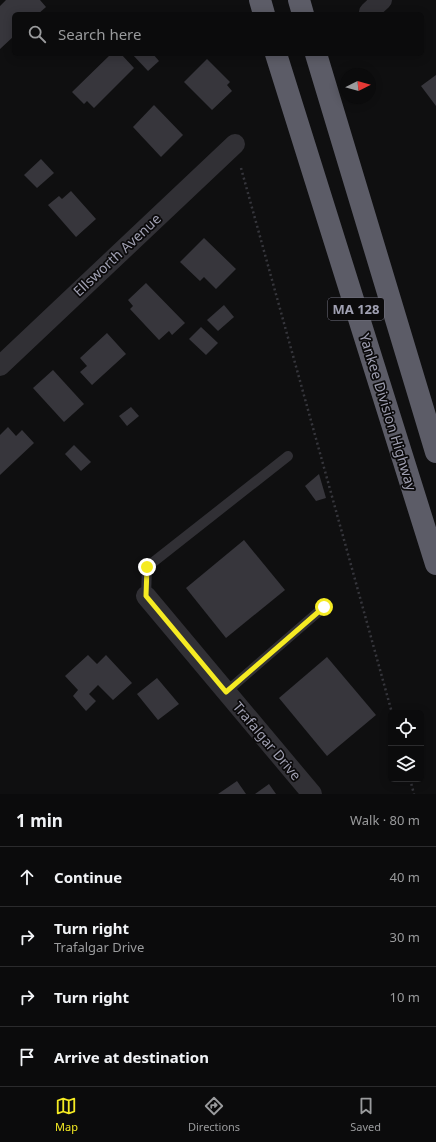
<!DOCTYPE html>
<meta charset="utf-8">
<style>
body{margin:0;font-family:"Noto Sans",sans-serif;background:#141415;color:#f1f3f6}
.controls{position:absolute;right:12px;bottom:12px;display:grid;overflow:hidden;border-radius:6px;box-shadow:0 2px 10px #0003}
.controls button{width:36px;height:36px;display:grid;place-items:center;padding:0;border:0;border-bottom:1px solid #2b2b2d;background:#0b0b0c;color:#f1f3f6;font:20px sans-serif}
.compass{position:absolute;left:340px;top:68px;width:36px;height:36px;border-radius:50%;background:#0b0b0c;box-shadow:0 2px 10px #0003;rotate:84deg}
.stop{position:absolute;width:12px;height:12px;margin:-9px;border:3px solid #f5eb23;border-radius:50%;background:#fff}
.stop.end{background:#f5eb23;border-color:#fff;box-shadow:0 1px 4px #0008}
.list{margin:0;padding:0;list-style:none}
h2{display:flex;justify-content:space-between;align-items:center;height:52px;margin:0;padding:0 16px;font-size:17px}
h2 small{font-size:13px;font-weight:400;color:#9a9b9d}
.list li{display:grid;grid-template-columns:26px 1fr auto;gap:12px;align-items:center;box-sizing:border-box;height:60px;padding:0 16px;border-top:1px solid #2b2b2d}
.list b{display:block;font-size:15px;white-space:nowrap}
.list p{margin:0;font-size:13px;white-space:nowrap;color:#9a9b9d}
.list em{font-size:13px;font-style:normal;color:#9a9b9d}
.icon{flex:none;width:22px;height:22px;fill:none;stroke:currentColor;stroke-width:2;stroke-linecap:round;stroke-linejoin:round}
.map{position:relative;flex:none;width:436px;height:794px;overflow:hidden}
.search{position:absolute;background:#0b0b0c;box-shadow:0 2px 10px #0003;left:12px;right:12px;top:12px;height:44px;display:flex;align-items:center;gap:10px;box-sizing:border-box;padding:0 14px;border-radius:6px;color:#9a9b9d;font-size:15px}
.sheet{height:292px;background:#0b0b0c}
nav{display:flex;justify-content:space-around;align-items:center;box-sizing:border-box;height:56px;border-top:1px solid #2b2b2d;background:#0b0b0c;font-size:11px;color:#9a9b9d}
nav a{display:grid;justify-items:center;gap:2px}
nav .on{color:#f5eb23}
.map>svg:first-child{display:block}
</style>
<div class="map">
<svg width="436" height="794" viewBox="0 0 436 794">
<rect width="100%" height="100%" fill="#0f0f10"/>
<g fill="#37363c">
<polygon points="6,0 40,0 46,7 38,14 14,14 14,36 0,49 0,6"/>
<polygon points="111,54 121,54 134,68 94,108 87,101 84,104 72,92"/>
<polygon points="132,54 153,54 159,61 148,71"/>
<polygon points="207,59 230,82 227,85 232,91 212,110 184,82"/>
<polygon points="436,75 436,106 421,86"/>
<polygon points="154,105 183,135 161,157 133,127"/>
<polygon points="41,159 54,173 37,188 24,175"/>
<polygon points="71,191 96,219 76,237 48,205 59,196 62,199"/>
<polygon points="204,238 236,269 216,289 204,277 200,281 180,262"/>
<polygon points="146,283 185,323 172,335 169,331 159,340 130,309 133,306 128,300"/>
<polygon points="224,305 234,317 218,331 207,320"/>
<polygon points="201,327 218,343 206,355 189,339"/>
<polygon points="107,333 126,354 92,385 80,372 87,366 80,358"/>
<polygon points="53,370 84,404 64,422 33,388"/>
<polygon points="131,407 139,416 127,426 119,416"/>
<polygon points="8,427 16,436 22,430 34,443 0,475 0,435"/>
<polygon points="74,445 91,462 81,471 65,454"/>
<polygon points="319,474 326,498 316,501 305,486"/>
<polygon points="244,540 285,590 226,638 186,588"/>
<polygon points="88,655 97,664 106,655 132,683 113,700 98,685 89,694 96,701 86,711 73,696 78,690 65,676"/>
<polygon points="327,657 376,715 327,756 279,698"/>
<polygon points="157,678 179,704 158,720 137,694"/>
<polygon points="237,781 246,794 218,794"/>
<polygon points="269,784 276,794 255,794"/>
</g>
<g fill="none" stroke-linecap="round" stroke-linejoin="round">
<g stroke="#36363c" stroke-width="2.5" stroke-dasharray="2 3" stroke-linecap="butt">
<polyline points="241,168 392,713"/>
<polyline points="410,779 414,794"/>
</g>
<g stroke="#313035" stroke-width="10">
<polyline points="146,596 147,567 288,456"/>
<polyline points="226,692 324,607"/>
</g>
<g stroke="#313035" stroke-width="20">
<polyline points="369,12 382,0"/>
<polyline points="0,366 235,144"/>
<polyline points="146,596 312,794"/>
</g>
<g stroke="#5c5c67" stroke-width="22">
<polyline points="260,0 264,14"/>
<polyline points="299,0 303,14"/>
<polyline points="276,54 436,564"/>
<polyline points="316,54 436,452"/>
</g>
</g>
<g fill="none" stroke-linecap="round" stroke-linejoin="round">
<polyline stroke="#f5eb23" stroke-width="5" points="147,567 146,596 226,692 324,607"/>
</g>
<g text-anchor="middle" stroke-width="3.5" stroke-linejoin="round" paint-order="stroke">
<rect fill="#0b0a0b" stroke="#737380" stroke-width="1" x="328" y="298" width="56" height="22" rx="3"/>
<g font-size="13" font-weight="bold" fill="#a0a0b2">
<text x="356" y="314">MA 128</text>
</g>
<g font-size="14" fill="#a0a0b2" stroke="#0b0a0b">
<text transform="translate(117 255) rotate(-43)" y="5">Ellsworth Avenue</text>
<text transform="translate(388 412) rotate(73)" y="5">Yankee Division Highway</text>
<text transform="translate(267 741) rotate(50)" y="5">Trafalgar Drive</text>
</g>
</g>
</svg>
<div class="controls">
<button><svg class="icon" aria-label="locate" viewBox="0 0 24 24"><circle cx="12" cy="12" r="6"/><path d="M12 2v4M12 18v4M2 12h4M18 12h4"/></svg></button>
<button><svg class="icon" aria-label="layers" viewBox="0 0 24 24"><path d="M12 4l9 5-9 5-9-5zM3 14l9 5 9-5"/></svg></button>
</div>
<svg class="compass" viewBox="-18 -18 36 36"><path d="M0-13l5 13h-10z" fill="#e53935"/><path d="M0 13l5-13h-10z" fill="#9a9b9d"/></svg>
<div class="stop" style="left:324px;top:607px"></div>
<div class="stop end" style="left:147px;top:567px"></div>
<div class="search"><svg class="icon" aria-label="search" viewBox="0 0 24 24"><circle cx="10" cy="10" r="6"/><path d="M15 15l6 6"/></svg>Search here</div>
</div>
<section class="sheet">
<h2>1 min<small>Walk · 80 m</small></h2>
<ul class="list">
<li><svg class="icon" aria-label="ahead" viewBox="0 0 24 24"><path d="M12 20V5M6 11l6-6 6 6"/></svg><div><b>Continue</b></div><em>40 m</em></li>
<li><svg class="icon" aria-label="right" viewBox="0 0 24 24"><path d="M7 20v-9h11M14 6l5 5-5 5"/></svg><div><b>Turn right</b><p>Trafalgar Drive</p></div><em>30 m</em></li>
<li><svg class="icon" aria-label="right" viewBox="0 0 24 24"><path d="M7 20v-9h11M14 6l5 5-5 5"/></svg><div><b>Turn right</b></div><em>10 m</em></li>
<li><svg class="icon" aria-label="arrive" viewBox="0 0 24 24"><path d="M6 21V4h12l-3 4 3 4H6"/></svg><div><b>Arrive at destination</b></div></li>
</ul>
</section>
<nav>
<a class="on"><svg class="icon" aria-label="map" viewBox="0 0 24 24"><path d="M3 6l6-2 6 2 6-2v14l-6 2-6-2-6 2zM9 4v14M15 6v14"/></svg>Map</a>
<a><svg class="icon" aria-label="directions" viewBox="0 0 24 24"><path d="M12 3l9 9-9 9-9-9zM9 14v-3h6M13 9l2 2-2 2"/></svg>Directions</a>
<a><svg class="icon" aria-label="saved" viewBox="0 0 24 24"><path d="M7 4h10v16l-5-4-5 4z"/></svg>Saved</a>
</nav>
